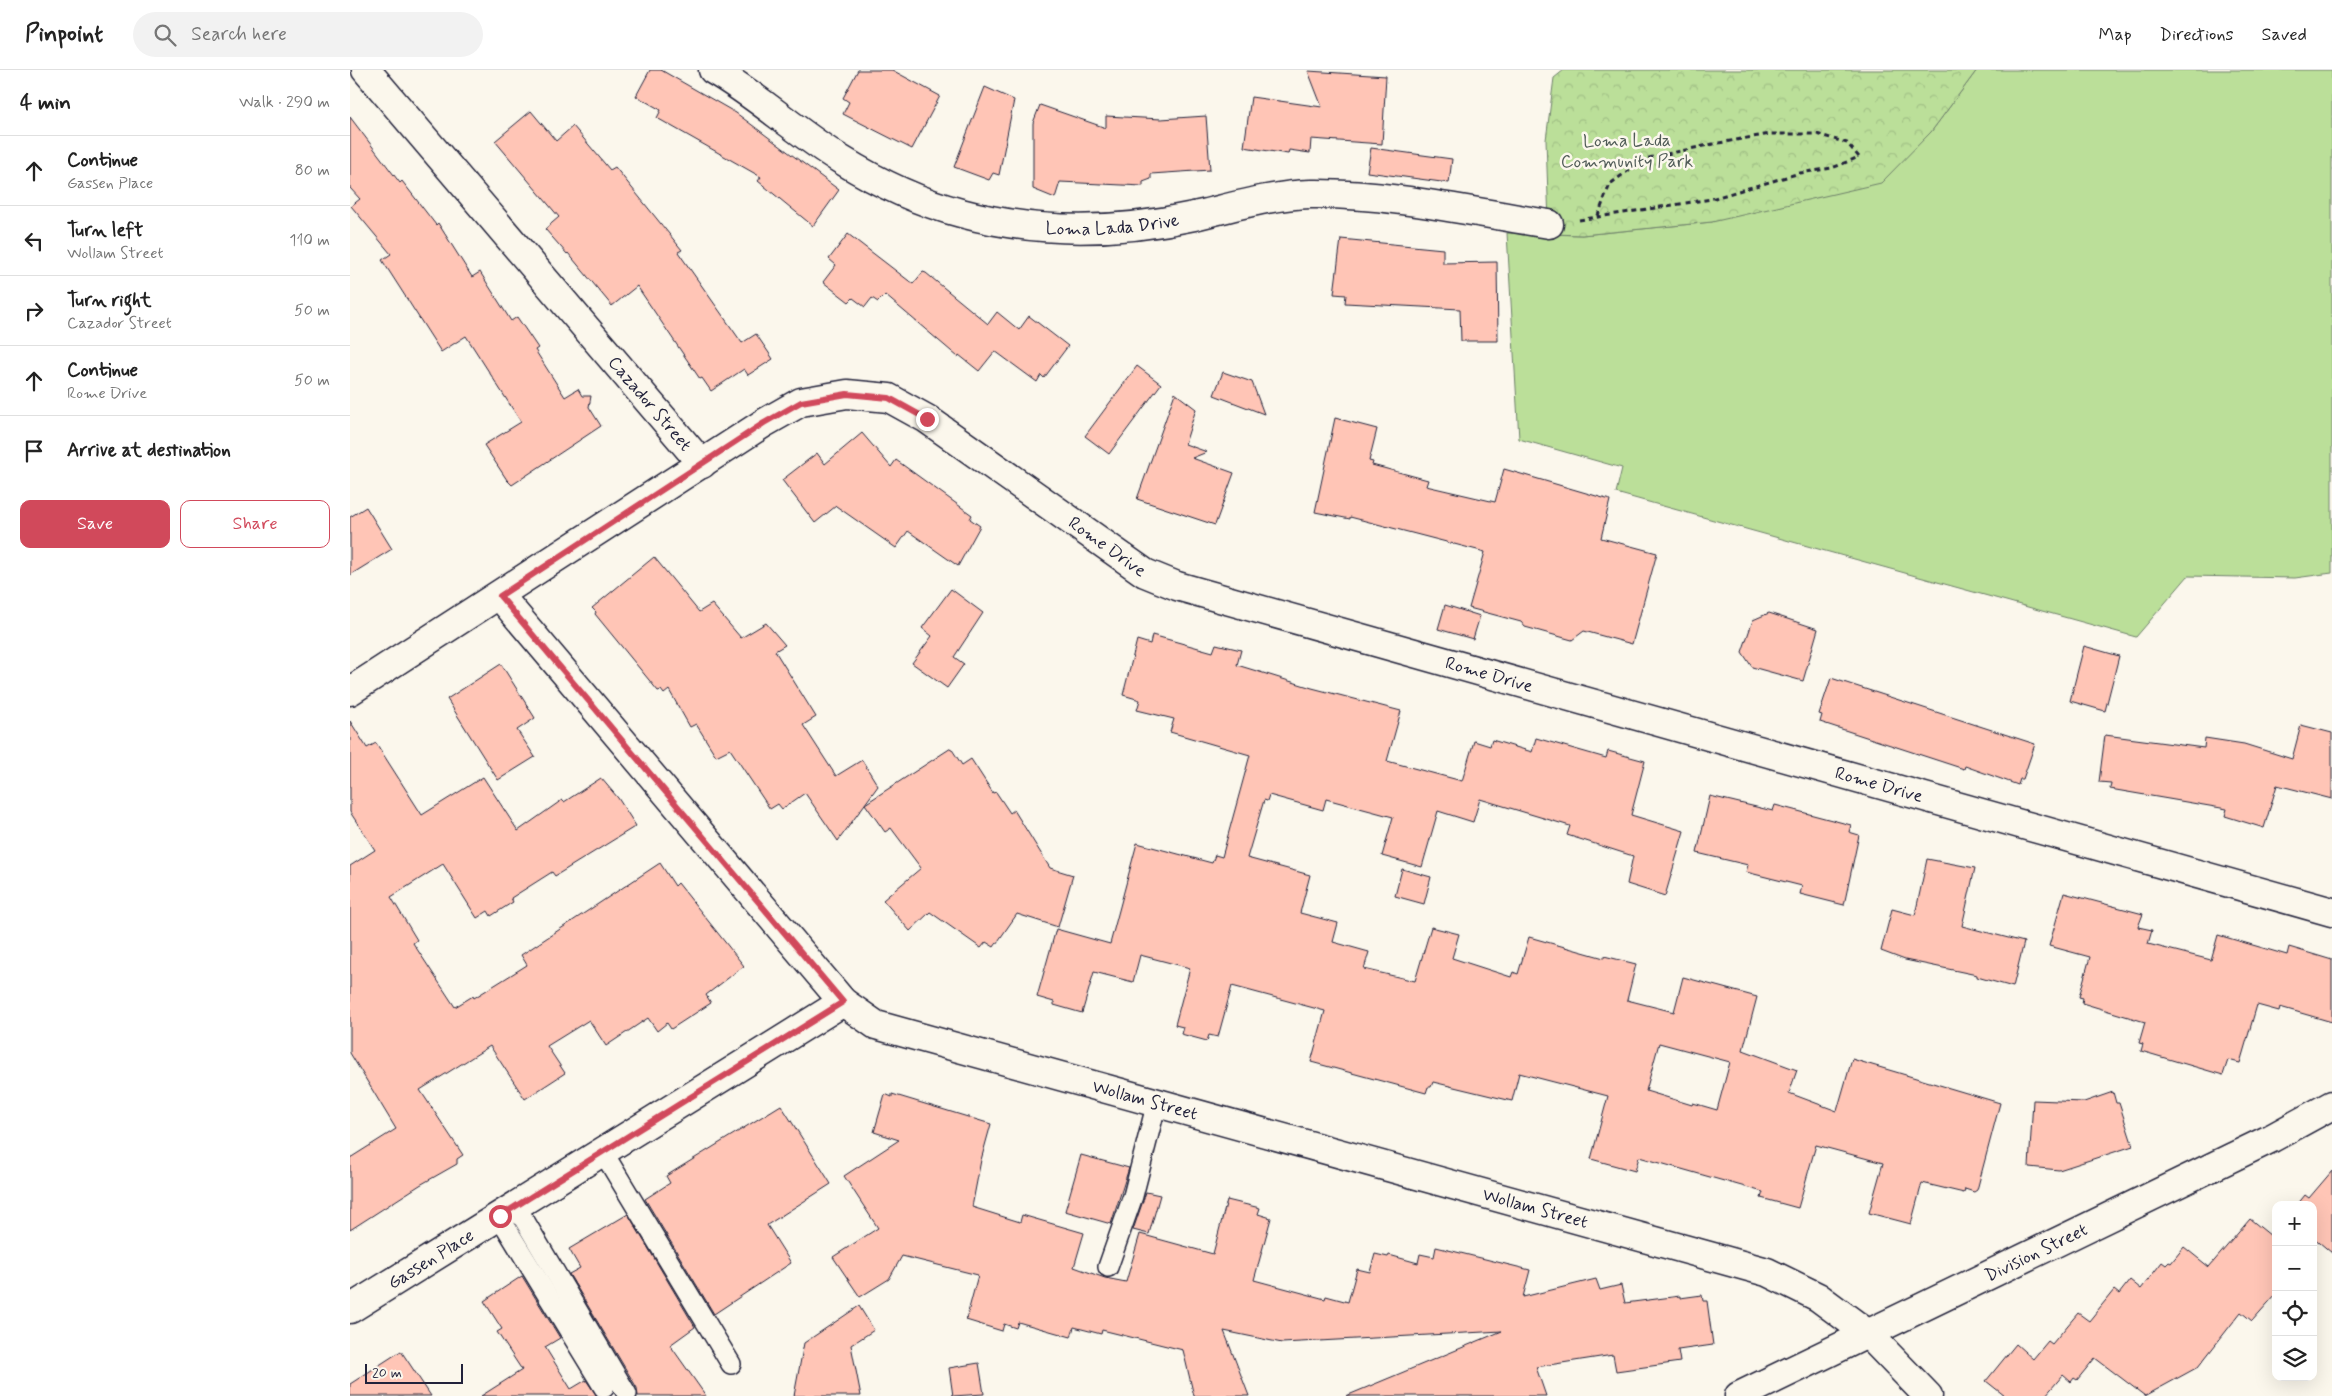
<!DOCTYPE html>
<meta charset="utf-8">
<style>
body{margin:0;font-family:Mynerve,sans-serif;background:#f2f2f2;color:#222}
.controls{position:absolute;right:15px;bottom:15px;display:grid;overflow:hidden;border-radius:10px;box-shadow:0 5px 20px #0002}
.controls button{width:45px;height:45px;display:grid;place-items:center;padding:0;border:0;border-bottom:1px solid #e0e0e0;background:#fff;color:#222;font:25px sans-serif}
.scale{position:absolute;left:15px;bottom:12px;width:98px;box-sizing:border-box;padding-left:5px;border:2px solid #22223b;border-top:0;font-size:14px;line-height:18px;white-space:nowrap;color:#22223b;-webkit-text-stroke:4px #fbf7ec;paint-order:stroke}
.stop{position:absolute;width:15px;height:15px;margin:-11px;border:4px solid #d1495b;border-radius:50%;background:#fff}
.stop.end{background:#d1495b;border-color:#fff;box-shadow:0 1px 5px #0008}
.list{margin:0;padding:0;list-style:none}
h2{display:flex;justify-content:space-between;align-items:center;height:65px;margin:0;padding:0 20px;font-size:21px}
h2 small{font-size:16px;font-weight:400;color:#767676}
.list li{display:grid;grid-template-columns:32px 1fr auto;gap:15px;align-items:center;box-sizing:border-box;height:70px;padding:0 20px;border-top:1px solid #e0e0e0}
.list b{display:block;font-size:19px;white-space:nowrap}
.list p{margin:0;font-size:16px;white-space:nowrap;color:#767676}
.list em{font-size:16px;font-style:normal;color:#767676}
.actions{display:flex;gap:10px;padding:15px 20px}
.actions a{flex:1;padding:11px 0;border:1px solid #d1495b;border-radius:10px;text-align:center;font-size:18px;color:#d1495b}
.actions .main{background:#d1495b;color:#fff}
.icon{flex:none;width:28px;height:28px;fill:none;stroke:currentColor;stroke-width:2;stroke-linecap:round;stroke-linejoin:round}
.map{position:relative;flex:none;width:1982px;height:1326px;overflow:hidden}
header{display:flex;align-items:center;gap:30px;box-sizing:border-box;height:70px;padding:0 25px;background:#fff;border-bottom:1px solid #e0e0e0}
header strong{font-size:24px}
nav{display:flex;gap:28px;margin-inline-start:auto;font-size:18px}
.search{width:350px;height:45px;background:#f2f2f2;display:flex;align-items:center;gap:12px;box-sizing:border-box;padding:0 18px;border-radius:28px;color:#767676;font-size:19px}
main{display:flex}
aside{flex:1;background:#fff}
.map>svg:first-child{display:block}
</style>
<header>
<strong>Pinpoint</strong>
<div class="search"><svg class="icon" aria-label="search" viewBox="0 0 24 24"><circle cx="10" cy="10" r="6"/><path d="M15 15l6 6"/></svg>Search here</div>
<nav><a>Map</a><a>Directions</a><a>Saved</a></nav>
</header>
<main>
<aside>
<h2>4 min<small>Walk · 290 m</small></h2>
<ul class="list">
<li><svg class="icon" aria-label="ahead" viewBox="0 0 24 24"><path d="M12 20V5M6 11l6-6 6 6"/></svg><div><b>Continue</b><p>Gassen Place</p></div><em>80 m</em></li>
<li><svg class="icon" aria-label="left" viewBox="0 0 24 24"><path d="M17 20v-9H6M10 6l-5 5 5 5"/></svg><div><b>Turn left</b><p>Wollam Street</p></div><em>110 m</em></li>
<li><svg class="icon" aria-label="right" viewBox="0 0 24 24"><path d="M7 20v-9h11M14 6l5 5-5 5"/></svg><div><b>Turn right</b><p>Cazador Street</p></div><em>50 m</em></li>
<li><svg class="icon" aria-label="ahead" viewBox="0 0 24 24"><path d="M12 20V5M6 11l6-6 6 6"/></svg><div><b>Continue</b><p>Rome Drive</p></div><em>50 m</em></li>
<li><svg class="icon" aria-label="arrive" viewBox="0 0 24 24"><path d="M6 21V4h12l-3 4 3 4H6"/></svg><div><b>Arrive at destination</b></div></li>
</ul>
<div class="actions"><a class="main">Save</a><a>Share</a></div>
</aside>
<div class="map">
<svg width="1982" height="1326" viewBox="0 0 1982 1326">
<defs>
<pattern id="park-crowns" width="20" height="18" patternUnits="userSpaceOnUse" patternTransform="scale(1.25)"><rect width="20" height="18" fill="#bbdf99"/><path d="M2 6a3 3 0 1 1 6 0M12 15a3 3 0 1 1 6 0" fill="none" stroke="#a0bf85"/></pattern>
</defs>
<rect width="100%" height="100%" fill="#fbf7ec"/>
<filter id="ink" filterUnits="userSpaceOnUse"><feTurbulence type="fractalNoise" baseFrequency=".02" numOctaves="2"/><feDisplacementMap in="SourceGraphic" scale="10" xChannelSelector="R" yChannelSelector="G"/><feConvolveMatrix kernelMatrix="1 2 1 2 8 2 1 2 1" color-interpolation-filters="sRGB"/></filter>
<g filter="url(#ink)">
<polygon fill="#bbdf99" stroke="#6e806a" points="1627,0 1982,0 1982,503 1945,508 1838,506 1786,567 1266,423 1272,398 1169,369 1157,163 1232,165 1362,152 1581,62"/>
<polygon fill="url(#park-crowns)" stroke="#6e806a" points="1214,0 1627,0 1581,62 1531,113 1362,152 1232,165 1201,164 1199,154 1196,70 1204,8"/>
<g fill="#ffc5b6" stroke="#22223b" fill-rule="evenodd">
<polygon points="300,0 311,0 386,43 489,120 463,156 408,111 411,107 307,48 311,40 286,26"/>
<polygon points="508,0 542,0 590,26 562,79 493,44 499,32 493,28"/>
<polygon points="958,1 1036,6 1032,74 961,69 960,83 939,80 938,84 894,77 901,27 972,37"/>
<polygon points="635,17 664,30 649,105 643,103 639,110 604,97"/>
<polygon points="690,35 756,58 756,46 811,49 856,46 860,100 801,104 801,109 793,112 793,116 710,112 705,128 683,119 683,53"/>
<polygon points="181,41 206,71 223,56 260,100 265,97 332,180 328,182 392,273 406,264 423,289 398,305 394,299 361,321 352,308 350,309 287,216 262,236 218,183 217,184 195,159 209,147 145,71"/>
<polygon points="0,47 50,113 52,111 86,155 88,153 122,207 130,202 161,251 167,247 188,278 185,280 215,327 228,319 232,326 241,326 239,337 251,356 162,415 157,410 134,375 171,352 116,266 91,282 32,190 41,184 1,136 10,129 0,118"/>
<polygon points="1021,78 1102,89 1099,113 1017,102"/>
<polygon points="498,164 563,214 573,202 576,203 638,254 647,242 669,260 679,246 718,276 694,308 691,305 687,312 645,281 629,301 609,285 608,287 535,225 528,232 522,228 515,237 503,228 499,232 473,212 486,195 479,189"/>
<polygon points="991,169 1093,179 1093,193 1147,192 1148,271 1111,271 1110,239 995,233 996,225 984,224"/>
<polygon points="787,296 811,314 759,384 735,366"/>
<polygon points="873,302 902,312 914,344 864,325"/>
<polygon points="825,323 846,339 835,374 857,382 842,388 884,403 865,455 787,429"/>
<polygon points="985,348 1027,359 1019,391 1023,392 1022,395 1078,410 1076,416 1145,432 1154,399 1260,430 1251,468 1307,483 1282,574 1234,561 1222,570 1175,557 1171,552 1119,538 1135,482 1000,447 1000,449 965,442"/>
<polygon points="512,363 541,397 546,390 622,445 620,449 630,456 608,496 558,461 546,478 486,436 465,453 432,410 467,383 475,394"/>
<polygon points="16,437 42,479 0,505 0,447"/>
<polygon points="304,487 349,542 362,534 391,568 416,553 435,575 425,581 466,647 453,655 486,706 512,690 528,716 488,771 455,723 432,739 428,734 420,739 380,679 366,686 346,654 340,657 319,620 314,624 311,620 308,621 245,544 246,542 242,538"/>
<polygon points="601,519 633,543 604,587 614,594 597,618 562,593 582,566 572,558"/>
<polygon points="1095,535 1130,546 1123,569 1088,559"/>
<polygon points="1419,543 1468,559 1453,611 1402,597 1392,582 1403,550"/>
<path d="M802,565l61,17 3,-8 25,6 -4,15 75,23 89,23 -14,50 75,20 12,-40 16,5 2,-6 40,12 4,-14 70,20 2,-7 37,10 -14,54 53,16 -19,65 -38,-12 6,-28 -66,-21 3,-9 -90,-27 -7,23 -35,-11 -16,56 -40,-11 11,-39 -67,-18 -3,11 -54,-15 -2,6 -3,-1 -17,58 63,17 -10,38 38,10 -5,19 36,10 -5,17 51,12 16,-54 28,7 -7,24 59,19 2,-5 5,2 11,-37 75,21v-2l32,8 -9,36 47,12 9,-35 74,20 -14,53 54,20 -8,23 48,18 15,-52 148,44 -23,87 -3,2 -9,-3 -1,4 -42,-10 -11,41 -42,-11 14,-50 -67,-18 -18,63 -37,-10 2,-6 -124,-35 -4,14 -44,-12 17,-63 -89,-23 -7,28 -79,-19 -2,5h-3l-2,6 -115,-31 14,-51 -93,-25 -14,51 -9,-2 -2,6 -26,-7 2,-7 -8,-2 15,-57 -50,-13 -7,27 -39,-10 -12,41 -28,-8v-3l-17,-5 19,-68 54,15 27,-101 75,20 3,-8 7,2 28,-102 -80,-23 4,-13 -37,-9 3,-10 -17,-5 14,-55 13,4zM1309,973l71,19 -13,48 -24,-7 -1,2 -46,-14z"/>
<polygon points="1734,576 1769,586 1755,641 1720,631"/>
<polygon points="151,594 185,648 167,660 185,687 148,710 97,629"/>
<polygon points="1481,608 1685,674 1673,709 1670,709 1668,715 1615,696 1614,699 1470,652 1472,645 1469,644"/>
<polygon points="0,651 17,678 26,673 72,745 133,707 168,761 212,730 214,732 251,708 268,728 286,756 205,806 202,802 161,828 163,832 141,846 138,841 127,848 93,794 41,827 67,870 63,873 105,937 123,926 124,928 177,895 171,885 310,793 325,816 328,813 394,896 356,925 361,933 321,959 317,953 307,961 298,948 256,976 239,950 197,976 215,1003 175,1029 140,976 70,1020 113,1085 107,1089 107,1094 70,1115 0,1160 0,1088 46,1059 0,983 0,796 25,780 0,742"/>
<polygon points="1951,655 1982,663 1982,729 1927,715 1914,758 1875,746 1877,739 1760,719 1761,713 1749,712 1755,665 1854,678 1855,668 1894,674 1942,689"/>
<polygon points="601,678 612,695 621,689 643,723 646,722 660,743 664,740 700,798 723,805 708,857 667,844 644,877 636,872 631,878 580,842 560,861 533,830 571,798 541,758 535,762 515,734"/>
<polygon points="1360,726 1423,741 1425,735 1501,755 1499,762 1509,765 1494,835 1450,824 1452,816 1396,802 1398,795 1347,783"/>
<polygon points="1577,789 1625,798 1612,856 1674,872 1663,917 1627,907 1627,905 1555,890 1531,881 1542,839 1565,845"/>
<polygon points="1052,799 1081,807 1074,834 1045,826"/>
<polygon points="1714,823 1793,844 1788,857 1802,860 1798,874 1861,890 1868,865 1937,885 1939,877 1982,890 1982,952 1930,937 1929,941 1907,935 1890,993 1878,990 1873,1005 1791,981 1793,974 1789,973 1795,952 1732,933 1733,928 1729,927 1740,887 1699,876"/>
<polygon points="1763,1022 1766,1033 1769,1033 1783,1076 1709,1100 1679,1097 1683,1030 1734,1032"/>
<polygon points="535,1024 542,1027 542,1024 641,1054 631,1090 622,1137 670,1152 672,1145 734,1163 724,1197 755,1208 776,1212 790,1164 863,1184 877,1130 910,1138 908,1144 921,1148 904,1210 975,1229 976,1226 998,1232 1007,1199 1020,1202 1025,1184 1038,1187 1039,1185 1068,1193 1070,1184 1084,1187 1086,1177 1180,1200 1173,1227 1246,1209 1250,1220 1271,1215 1275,1233 1330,1226 1330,1228 1352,1225 1353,1231 1357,1231 1363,1275 1328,1280 1330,1292 1266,1301 1263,1285 1186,1297 1196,1326 996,1326 1152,1261 932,1273 874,1261 899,1326 844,1326 833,1280 752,1260 751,1264 724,1257 721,1267 668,1252 666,1258 654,1254 652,1261 616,1250 628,1205 552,1186 539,1209 510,1227 483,1187 528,1158 494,1106 549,1070 524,1062"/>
<polygon points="431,1035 481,1114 417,1155 441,1193 364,1244 295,1129 320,1113 316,1106"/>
<polygon points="731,1085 779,1098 761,1154 715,1141"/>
<polygon points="1982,1101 1982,1183 1963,1167 1963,1135 1947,1135 1955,1125 1959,1128"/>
<polygon points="796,1122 810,1125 799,1164 783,1160"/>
<polygon points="278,1144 345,1257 320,1275 356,1326 288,1326 287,1318 219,1204 230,1198 219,1179"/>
<polygon points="1900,1149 1926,1170 1926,1224 1902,1251 1891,1242 1848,1297 1795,1326 1745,1288 1727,1310 1724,1308 1721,1312 1713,1305 1695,1326 1655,1326 1636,1311 1666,1274 1683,1289 1698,1271 1702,1274 1728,1243 1739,1251 1764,1220 1769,1224 1780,1210 1791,1219 1812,1192 1816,1195 1819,1192 1821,1193 1834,1177 1859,1197"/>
<polygon points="172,1206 210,1268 195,1277 221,1319 236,1310 247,1326 131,1326 172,1300 147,1262 152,1259 134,1231"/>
<polygon points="509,1236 524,1260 501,1275 511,1326 444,1326 454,1273"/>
<polygon points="51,1281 81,1326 0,1326 0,1314"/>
<polygon points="629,1293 634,1324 603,1326 599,1298"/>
</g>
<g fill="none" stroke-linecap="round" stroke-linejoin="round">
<defs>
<g id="service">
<polyline points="253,1082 381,1294"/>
<polyline points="166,1136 277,1324"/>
<polyline points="149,1146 254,1318"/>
<polyline points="758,1197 783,1126 807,1032"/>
</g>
<g id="minor">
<path id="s1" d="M16,0l336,394"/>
<path id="s2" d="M363,0c45,26 83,62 127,89 37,23 79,43 121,54 77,21 155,20 233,3 39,-9 77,-21 117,-22 79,-1 161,18 238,30"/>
<path id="s3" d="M150,526l343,406 33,23 891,247 51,25 50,37 60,62"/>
<path id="s4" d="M0,621l414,-268 37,-21 46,-8 42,4 38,21 218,154 32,13 1155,326"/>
<path id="s5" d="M0,1239l493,-307"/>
</g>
<g id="tertiary">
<path id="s6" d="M1389,1326l533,-258 60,-33"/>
</g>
</defs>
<use href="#service" stroke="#22223b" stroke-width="22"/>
<use href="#minor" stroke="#22223b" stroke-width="31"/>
<use href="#tertiary" stroke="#22223b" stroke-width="31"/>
<polyline stroke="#22223b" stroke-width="3" stroke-dasharray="5 4" stroke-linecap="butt" points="1229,150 1361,129 1450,103 1482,98 1509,87 1497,73 1467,64 1420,64 1363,74 1294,89 1260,114 1247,148"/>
<use href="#service" stroke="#fbf7ec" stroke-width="19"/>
<use href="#minor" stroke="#fbf7ec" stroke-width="28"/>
<use href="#tertiary" stroke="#fbf7ec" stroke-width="28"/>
</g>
</g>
<g fill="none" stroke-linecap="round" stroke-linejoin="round" filter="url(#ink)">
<polyline stroke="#d1495b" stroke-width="6" points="150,1146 493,932 150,526 414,353 451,332 497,324 539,328 577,349"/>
</g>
<g text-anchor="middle" stroke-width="5" stroke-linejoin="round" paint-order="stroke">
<g font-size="18" fill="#505b57" stroke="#fbf7ec">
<text x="1277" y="76">Loma Lada<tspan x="1277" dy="21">Community Park</tspan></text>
</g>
<g font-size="18" fill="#22223b" stroke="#fbf7ec">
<text dy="6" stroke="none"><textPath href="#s2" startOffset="441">Loma Lada Drive</textPath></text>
<text dy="6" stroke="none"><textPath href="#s1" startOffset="438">Cazador Street</textPath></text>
<text dy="6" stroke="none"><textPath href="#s4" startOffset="889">Rome Drive</textPath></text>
<text dy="6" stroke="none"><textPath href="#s4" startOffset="1294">Rome Drive</textPath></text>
<text dy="6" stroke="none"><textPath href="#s4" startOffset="1699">Rome Drive</textPath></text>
<text dy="6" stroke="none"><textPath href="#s3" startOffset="851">Wollam Street</textPath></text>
<text dy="6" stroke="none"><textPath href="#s3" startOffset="1256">Wollam Street</textPath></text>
<text dy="6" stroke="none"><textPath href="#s6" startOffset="330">Division Street</textPath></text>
<text dy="6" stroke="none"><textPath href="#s5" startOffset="95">Gassen Place</textPath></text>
</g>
</g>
</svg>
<div class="controls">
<button>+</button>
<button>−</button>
<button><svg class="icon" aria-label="locate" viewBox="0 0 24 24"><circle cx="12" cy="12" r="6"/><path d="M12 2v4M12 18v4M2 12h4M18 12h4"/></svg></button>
<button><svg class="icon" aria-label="layers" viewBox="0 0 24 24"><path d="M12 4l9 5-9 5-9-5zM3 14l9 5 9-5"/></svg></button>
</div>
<div class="scale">20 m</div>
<div class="stop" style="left:150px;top:1146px"></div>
<div class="stop end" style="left:577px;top:349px"></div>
</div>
</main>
